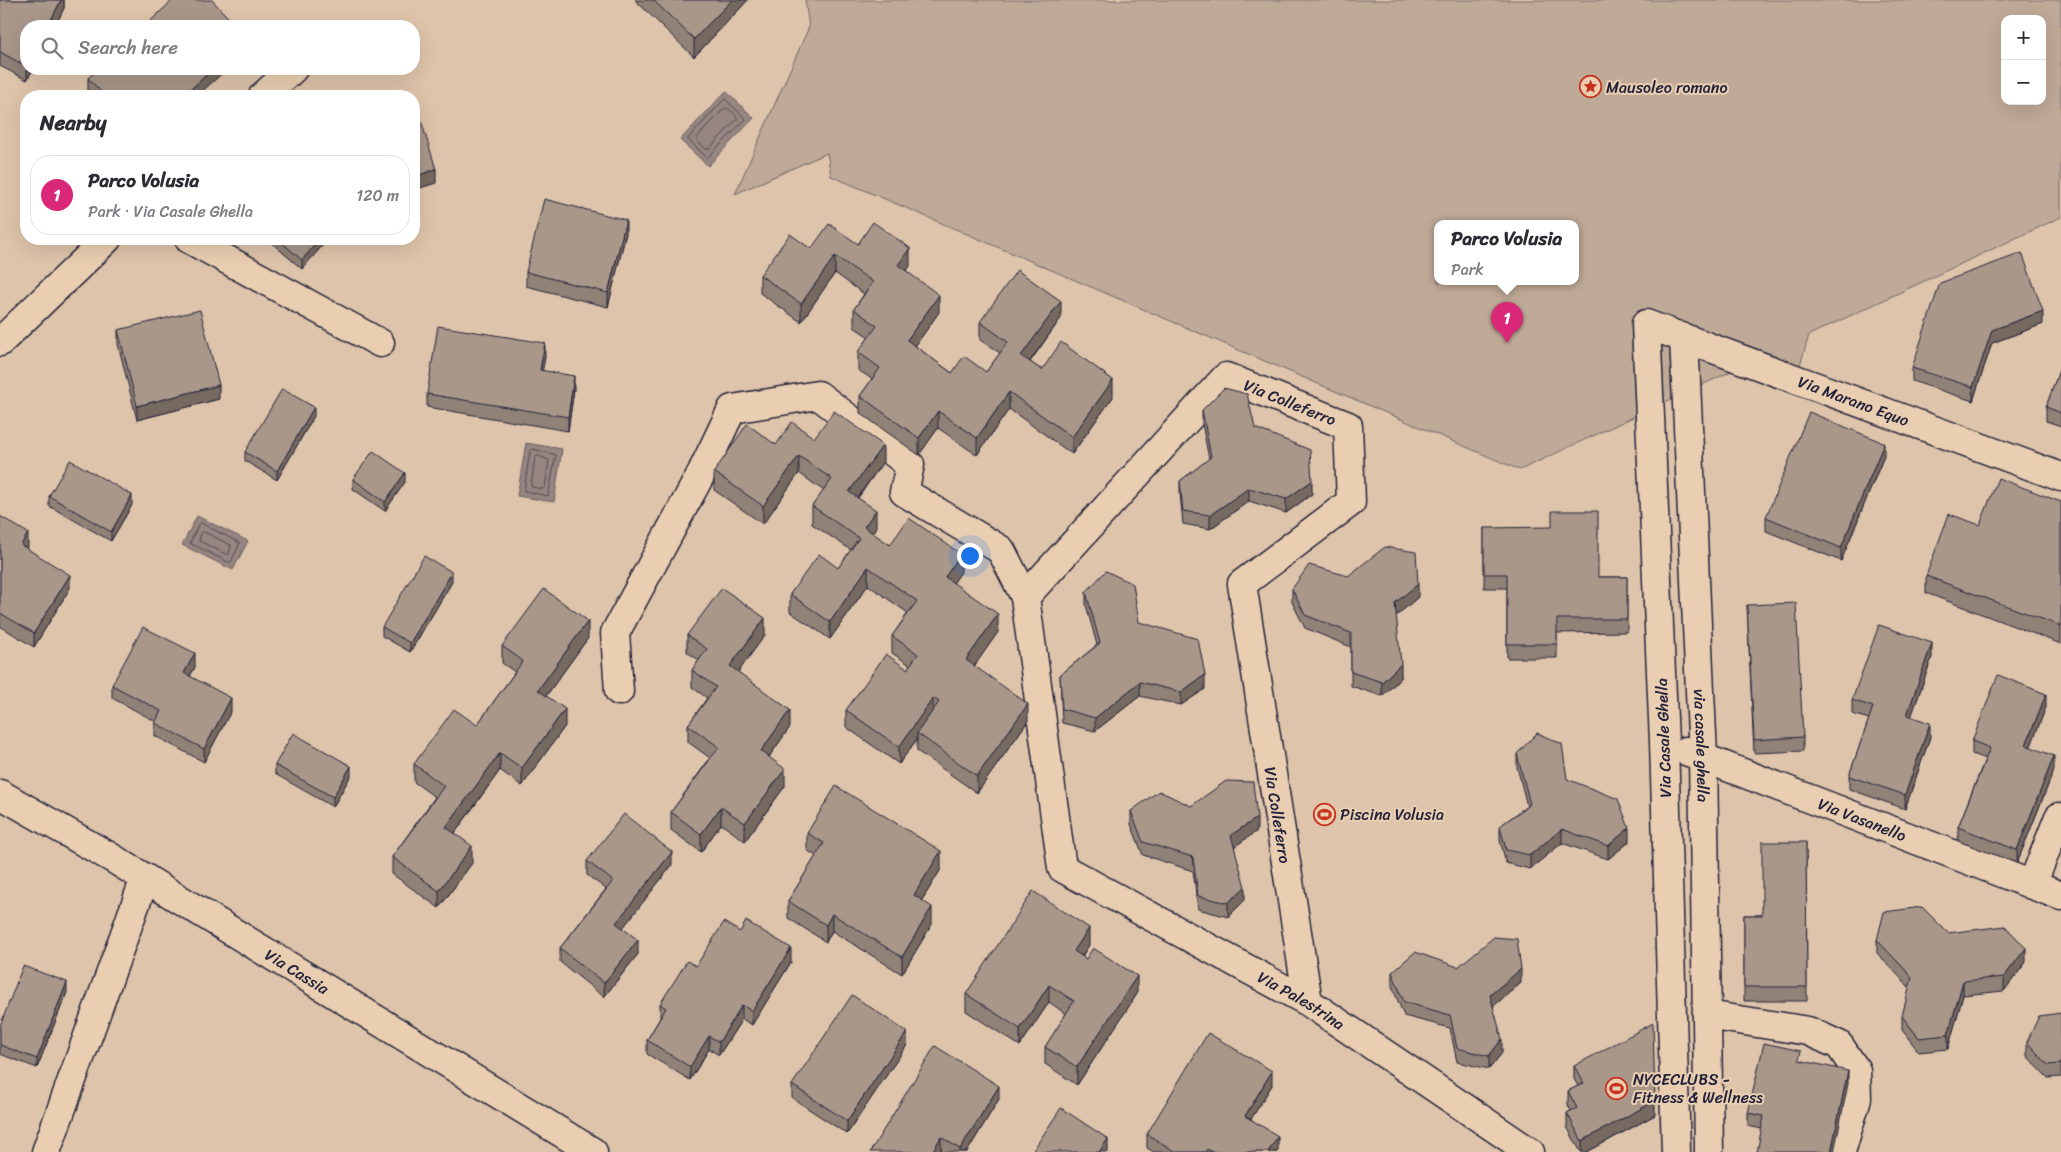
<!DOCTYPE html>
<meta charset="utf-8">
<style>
body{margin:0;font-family:Sriracha,sans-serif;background:#f2f2f3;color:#2b2b33}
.controls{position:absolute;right:15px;top:15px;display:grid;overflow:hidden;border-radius:10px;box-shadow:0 5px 20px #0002}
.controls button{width:45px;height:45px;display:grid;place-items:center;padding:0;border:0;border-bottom:1px solid #e1e1e2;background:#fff;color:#2b2b33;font:25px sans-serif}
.you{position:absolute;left:969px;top:555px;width:18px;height:18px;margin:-12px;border:4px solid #fff;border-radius:50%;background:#1a73e8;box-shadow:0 0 0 8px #1a73e833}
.badge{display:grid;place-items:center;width:32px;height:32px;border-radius:50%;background:#db2777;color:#fff;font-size:16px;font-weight:700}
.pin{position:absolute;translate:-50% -41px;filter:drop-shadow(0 1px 2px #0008)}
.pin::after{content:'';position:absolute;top:26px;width:18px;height:15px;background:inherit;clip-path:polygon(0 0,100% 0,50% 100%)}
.popup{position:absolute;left:1434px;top:220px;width:145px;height:65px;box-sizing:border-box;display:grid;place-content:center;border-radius:10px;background:#fff;filter:drop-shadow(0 1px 4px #0005);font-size:16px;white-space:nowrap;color:#7c7c81}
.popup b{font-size:19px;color:#2b2b33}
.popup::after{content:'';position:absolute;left:50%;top:100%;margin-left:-10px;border:10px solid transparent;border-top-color:#fff}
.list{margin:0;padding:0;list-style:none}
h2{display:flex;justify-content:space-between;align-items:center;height:65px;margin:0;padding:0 20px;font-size:21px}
h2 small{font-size:16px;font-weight:400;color:#7c7c81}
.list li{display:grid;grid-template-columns:32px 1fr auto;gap:15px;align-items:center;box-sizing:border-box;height:80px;margin:0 10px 10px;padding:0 10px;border:1px solid #e1e1e2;border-radius:20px}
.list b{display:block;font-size:19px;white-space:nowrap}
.list p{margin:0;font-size:16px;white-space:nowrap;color:#7c7c81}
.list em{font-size:16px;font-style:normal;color:#7c7c81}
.icon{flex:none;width:28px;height:28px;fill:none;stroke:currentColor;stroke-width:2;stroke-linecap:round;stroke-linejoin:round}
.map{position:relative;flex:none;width:2061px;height:1152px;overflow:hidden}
.search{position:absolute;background:#fff;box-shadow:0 5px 20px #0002;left:20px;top:20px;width:400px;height:55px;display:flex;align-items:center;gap:12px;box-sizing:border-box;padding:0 18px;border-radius:20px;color:#7c7c81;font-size:19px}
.panel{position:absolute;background:#fff;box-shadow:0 5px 20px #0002;left:20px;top:90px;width:400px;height:155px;border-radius:20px}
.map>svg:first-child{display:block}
</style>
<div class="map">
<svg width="2061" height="1152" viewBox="0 0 2061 1152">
<rect width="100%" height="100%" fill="#dec4aa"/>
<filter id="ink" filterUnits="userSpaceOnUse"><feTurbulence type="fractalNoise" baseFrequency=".02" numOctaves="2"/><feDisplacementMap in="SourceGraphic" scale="10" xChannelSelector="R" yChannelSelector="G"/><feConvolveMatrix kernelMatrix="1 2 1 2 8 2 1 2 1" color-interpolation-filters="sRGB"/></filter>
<g filter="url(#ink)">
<path fill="#bfa997" stroke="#706669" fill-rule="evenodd" d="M805,0h1256v217l-252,118 -13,44 -45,-17 -231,108 -689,-294 -4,-23 -92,41 74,-167zM2005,19h37v82h-37zM1438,224h138v58h-138z"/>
<g fill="#968580" stroke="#685d64">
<polygon points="726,91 754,118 708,166 680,140"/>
<polygon points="526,443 562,449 554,502 517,496"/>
<polygon points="197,516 248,541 233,570 182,545"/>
</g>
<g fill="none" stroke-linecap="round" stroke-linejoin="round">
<g stroke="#504a57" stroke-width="1">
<polygon points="725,99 746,119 707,158 688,139"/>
<path d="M725,108c4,0 12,7 12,11l-28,30h-3l-9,-8v-3z"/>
<polygon points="533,449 556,455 548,496 524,491 530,451"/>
<polygon points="538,456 549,460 545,487 543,489 532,487 531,485 535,458"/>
<polygon points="201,523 240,543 231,562 228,562 190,543 198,525"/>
<polygon points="204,532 231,545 229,554 226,554 199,541 201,533"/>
</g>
<defs>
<g id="minor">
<polyline points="263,96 293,69"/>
<polyline points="189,239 380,343"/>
<path id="s1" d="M1684,338l19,419 6,395"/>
<polyline points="0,342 107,239"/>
<polyline points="619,691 615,633 700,476 732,409 818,395 910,465 904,492 1001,550 1025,597"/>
<path id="s2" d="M1686,751l375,145"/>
<polyline points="2032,885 2059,817"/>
<path id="s3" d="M1308,1002l-66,-418 109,-82 -3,-76 -122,-49 -201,220 37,271 246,134 222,150"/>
<polyline points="1707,1015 1808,1031 1839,1045 1856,1070 1857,1098 1841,1152"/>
<polyline points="46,1152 145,878"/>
<path id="s4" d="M1676,1152l-12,-410 -18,-418 415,153"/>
</g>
<g id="primary">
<path id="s5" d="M0,794l112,64 481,294"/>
</g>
</defs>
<use href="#minor" stroke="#22223b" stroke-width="31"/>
<use href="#primary" stroke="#22223b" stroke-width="31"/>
<use href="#minor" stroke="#eaceb1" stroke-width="28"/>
<use href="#primary" stroke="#eaceb1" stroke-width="28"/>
</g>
<g fill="#918277" stroke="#22223b">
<polygon points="0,0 64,0 64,8 55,26 26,26 26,69 33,69 27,80 0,66"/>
<polygon points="635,0 747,0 747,1 694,57"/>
<polygon points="88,78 197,96 93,96 88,91"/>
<polygon points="626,233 608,307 526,286 526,272"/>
<polygon points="267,239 328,239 302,269"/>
<polygon points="858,244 910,266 906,271 939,312 915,346 952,373 986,372 1000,353 980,340 980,322 1061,318 1030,362 1042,370 1113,397 1072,454 1009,409 977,455 938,428 919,455 860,413 860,396 872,379 858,370 858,352 869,337 854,327 854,309 864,294 835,273 801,322 760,293 760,275 811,249"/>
<polygon points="2043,324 1992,343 1973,401 1912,381 1912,368"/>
<polygon points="118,330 219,399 137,420 118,344"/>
<polygon points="545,357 542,370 574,389 568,431 427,407 427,394"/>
<polygon points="2061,365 2061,426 2046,421 2046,407"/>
<polygon points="1202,410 1255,428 1312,494 1286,513 1249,501 1210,529 1183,524 1180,494 1180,481 1209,459 1202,424"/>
<polygon points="314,416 277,480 245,461 245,452"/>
<polygon points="814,438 883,462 858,498 876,528 872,533 890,545 961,572 953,583 998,632 974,666 1028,721 977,793 917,751 917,739 899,764 846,727 846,710 907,669 910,665 892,653 892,636 908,613 868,585 830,639 790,612 790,594 838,568 851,550 812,524 812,506 824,491 799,473 763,524 714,490 714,472 776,445"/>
<polygon points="1884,456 1841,561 1766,531 1766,517"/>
<polygon points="353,479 405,482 385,511 353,489"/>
<polygon points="49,496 132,505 111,541 49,506"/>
<polygon points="2061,502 2061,644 1926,593 1926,576 1980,525"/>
<polygon points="0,516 28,547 27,549 70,588 34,647 0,626"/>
<polygon points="1484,528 1598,577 1627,577 1627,632 1557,633 1557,658 1507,658 1507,588 1484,588"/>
<polygon points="452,582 410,652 382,636 382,627"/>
<polygon points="1292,589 1418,597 1396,616 1401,678 1382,696 1351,686 1351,647 1305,628 1292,602"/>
<polygon points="1086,592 1139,622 1205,689 1181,705 1140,696 1095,731 1062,723 1060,675 1097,645 1086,605"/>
<polygon points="1747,605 1803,737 1803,751 1754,753"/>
<polygon points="687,635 765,635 738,672 790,727 769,757 785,786 745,841 721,824 701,852 671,830 671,812 710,758 688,742 688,725 707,698 692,687 692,670 699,660 687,652"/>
<polygon points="588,638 546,696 565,726 522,786 500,770 455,833 472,863 439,908 392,874 392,857 435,797 414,782 414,764 477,725 515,672 502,663 502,646"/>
<polygon points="1932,657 1911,717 1930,737 1905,809 1849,789 1849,776 1869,719 1852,714 1852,700"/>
<polygon points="195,667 190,676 231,711 204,762 155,736 155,721 112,698 112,685"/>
<polygon points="2046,707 2030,747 2054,770 2017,863 1958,841 1958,827 1985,759 1972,754 1972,741"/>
<polygon points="1517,754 1567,779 1629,842 1608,859 1562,843 1530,869 1506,863 1500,840 1500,826 1527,806 1517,767"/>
<polygon points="275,765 351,775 333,807 275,774"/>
<polygon points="1191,806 1257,831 1234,847 1245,900 1228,917 1198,909 1193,871 1143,855 1131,824 1131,811"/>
<polygon points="807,833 941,869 922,900 932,924 902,974 832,931 826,942 788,918 788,901 816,856 807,850"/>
<polygon points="1806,842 1807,1001 1744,1001 1744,915 1762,915"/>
<polygon points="587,861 672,865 622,928 638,954 604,997 560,962 560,948 606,889 587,875"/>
<polygon points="1948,933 2026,962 2004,991 1963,995 1948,1049 1919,1052 1902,1030 1902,1016 1910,988 1877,953 1877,940"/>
<polygon points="1089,945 1082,956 1137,994 1077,1085 1045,1064 1045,1047 1066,1014 1049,1002 1020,1046 966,1011 966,994"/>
<polygon points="791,962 752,1025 742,1019 719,1055 709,1049 690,1080 647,1054 647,1040 660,1018 660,1004 696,966"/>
<polygon points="1458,967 1521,983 1493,1006 1502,1053 1489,1069 1457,1062 1450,1028 1404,1016 1392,986 1392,972"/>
<polygon points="67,992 37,1068 0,1054 0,1026"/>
<polygon points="2061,1013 2061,1077 2048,1078 2027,1056 2027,1042"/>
<polygon points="907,1045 847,1134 792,1098 792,1085"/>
<polygon points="935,1046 999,1099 967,1152 943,1152 941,1151"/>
<polygon points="1801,1060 1848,1084 1762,1129 1748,1126 1748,1113"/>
<polygon points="1574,1066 1655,1115 1587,1152 1581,1152 1567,1127 1567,1113 1571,1111 1568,1105 1568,1091 1578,1086 1574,1079"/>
<polygon points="1272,1085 1251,1119 1278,1149 1277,1152 1154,1152 1147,1148 1147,1134"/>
</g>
<g fill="#766a61" stroke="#22223b">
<polygon points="61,0 64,0 64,8 55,26 48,26"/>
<polygon points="732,0 747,0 747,1 694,57 694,39"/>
<polygon points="27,69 33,69 27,80"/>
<polygon points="213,69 227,69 197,96 183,96"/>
<polygon points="436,169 436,183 414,190 414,177"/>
<polygon points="626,220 626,233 608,307 608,293"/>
<polygon points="320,239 328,239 302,269 302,260"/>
<polygon points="910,248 910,266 898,283 898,265"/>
<polygon points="835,256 835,273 801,322 801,304"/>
<polygon points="939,295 939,312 907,358 907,340"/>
<polygon points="1061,301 1061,318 1021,373 1021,356"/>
<polygon points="2043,311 2043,324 1992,343 1973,401 1973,387 1992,330"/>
<polygon points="545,343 545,357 540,384 540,370"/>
<polygon points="574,376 574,389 568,431 568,417"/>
<polygon points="1113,380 1113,397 1072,454 1072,437"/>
<polygon points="219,385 219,399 137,420 137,406"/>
<polygon points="1009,392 1009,409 977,455 977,438"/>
<polygon points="314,407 314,416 277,480 277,471"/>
<polygon points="938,411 938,428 919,455 919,438"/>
<polygon points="1884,443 1884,456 1841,561 1841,548"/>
<polygon points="883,445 883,462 849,509 849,492"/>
<polygon points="799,456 799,473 763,524 763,506"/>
<polygon points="405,473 405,482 385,511 385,502"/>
<polygon points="1312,481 1312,494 1286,513 1286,499"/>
<polygon points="1249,488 1249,501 1210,529 1210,515"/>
<polygon points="132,495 132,505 111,541 111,532"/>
<polygon points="876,510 876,528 864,544 864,527"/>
<polygon points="28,533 28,547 21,558 21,545"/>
<polygon points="961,554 961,572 945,595 945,577"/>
<polygon points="868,567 868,585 830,639 830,622"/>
<polygon points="452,572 452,582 410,652 410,643"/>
<polygon points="70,575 70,588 34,647 34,633"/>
<polygon points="1418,584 1418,597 1395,617 1395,603"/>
<polygon points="998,614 998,632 966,678 966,660"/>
<polygon points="765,618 765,635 730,683 730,666"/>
<polygon points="588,621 588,638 538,707 538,690"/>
<polygon points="1932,643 1932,657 1907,729 1907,715"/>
<polygon points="195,653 195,667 184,687 184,673"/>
<polygon points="1401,664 1401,678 1382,696 1382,682"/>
<polygon points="1205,675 1205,689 1181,705 1181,692"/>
<polygon points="1140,682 1140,696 1095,731 1095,718"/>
<polygon points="2046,694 2046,707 2026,759 2026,745"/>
<polygon points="231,698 231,711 204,762 204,749"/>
<polygon points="933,698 933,716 917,733 917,739 899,764 899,747"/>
<polygon points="1028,704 1028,721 977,793 977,776"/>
<polygon points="565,709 565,726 522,786 522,768"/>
<polygon points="790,710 790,727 761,768 761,751"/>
<polygon points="1930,723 1930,737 1905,809 1905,795"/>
<polygon points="500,753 500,770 446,845 446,827"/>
<polygon points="2054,756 2054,770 2017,863 2017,850"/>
<polygon points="351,766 351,775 333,807 333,797"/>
<polygon points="785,769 785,786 745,841 745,823"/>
<polygon points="721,807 721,824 701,852 701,834"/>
<polygon points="1257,818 1257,831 1231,849 1231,835"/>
<polygon points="1629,828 1629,842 1608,859 1608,846"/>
<polygon points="1562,829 1562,843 1530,869 1530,855"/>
<polygon points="472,846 472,863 439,908 439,891"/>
<polygon points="941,851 941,869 914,913 914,895"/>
<polygon points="672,852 672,865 616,937 616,923"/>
<polygon points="1245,887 1245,900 1228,917 1228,903"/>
<polygon points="932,907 932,924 902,974 902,957"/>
<polygon points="832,914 832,931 826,942 826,925"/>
<polygon points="1089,928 1089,945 1074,968 1074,951"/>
<polygon points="638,940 638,954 604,997 604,983"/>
<polygon points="791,948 791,962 752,1025 752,1011"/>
<polygon points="2026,948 2026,962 2004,991 2004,977"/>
<polygon points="1521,969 1521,983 1490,1009 1490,995"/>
<polygon points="1137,976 1137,994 1077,1085 1077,1067"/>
<polygon points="1963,981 1963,995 1948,1049 1948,1035"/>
<polygon points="67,982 67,992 37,1068 37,1059"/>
<polygon points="1049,985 1049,1002 1020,1046 1020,1029"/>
<polygon points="742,1005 742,1019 719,1055 719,1042"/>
<polygon points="907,1032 907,1045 847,1134 847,1121"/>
<polygon points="709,1036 709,1049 690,1080 690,1067"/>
<polygon points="1502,1039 1502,1053 1489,1069 1489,1056"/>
<polygon points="1272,1071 1272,1085 1245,1129 1245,1116"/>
<polygon points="1848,1071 1848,1084 1834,1152 1831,1152"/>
<polygon points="999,1086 999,1099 967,1152 960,1152 960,1149"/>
<polygon points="1655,1101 1655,1115 1587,1152 1582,1152 1582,1141"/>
<polygon points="1278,1136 1278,1149 1277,1152 1268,1152"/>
<polygon points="941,1137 941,1152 932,1152"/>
<polygon points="1108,1139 1108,1152 1099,1152"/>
</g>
<g fill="#a9978a" stroke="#22223b">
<polygon points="0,0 61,0 48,26 26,26 26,66 0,52"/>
<polygon points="173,0 212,0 236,26 145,26"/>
<polygon points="653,0 732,0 694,39"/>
<polygon points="98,69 213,69 183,96 105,96 88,78"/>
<polygon points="414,101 415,101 436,169 414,177"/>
<polygon points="544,199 626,220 608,293 526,272"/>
<polygon points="873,222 910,248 898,265 939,295 907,340 952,373 964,356 986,372 1008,342 980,322 1017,270 1061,301 1021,356 1042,370 1061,342 1113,380 1072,437 1009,392 977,438 938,411 919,438 860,396 880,368 858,352 877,326 854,309 873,282 835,256 801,304 760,275 790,234 811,249 829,224 858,244"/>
<polygon points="278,239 320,239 302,260"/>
<polygon points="2022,253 2043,311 1992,330 1973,387 1912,368 1940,283"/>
<polygon points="200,310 219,385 137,406 118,330"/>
<polygon points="438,326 545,343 540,370 574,376 568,417 427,394"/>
<polygon points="2061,365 2061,413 2046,407"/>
<polygon points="1224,388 1247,394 1255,428 1310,450 1312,481 1286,499 1249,488 1210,515 1183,511 1180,481 1211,457 1202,410"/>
<polygon points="282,389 314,407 277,471 245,452"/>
<polygon points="834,411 883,445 849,492 876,510 864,527 890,545 909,518 961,554 945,577 998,614 966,660 1028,704 977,776 917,733 939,702 933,698 899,747 846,710 886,654 907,669 918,654 892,636 917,601 868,567 830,622 790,594 819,554 838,568 859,538 812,506 832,479 799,456 763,506 714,472 747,424 776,445 792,422 814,438"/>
<polygon points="1809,412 1884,443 1841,548 1766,517"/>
<polygon points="373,451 405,473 385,502 353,479"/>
<polygon points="70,460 132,495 111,532 49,496"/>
<polygon points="1998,478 2061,502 2061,626 1926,576 1949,514 1980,525"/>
<polygon points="1552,511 1598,511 1598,577 1627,577 1627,619 1557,619 1557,644 1507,644 1507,574 1484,574 1484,528 1552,527"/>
<polygon points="0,516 28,533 21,545 70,575 34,633 0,613"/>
<polygon points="1385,547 1416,552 1418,584 1395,603 1401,664 1382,682 1351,672 1351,633 1305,615 1292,589 1309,565 1348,576"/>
<polygon points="424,556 452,572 410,643 382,627"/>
<polygon points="1106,571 1133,584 1139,622 1198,639 1205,675 1181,692 1140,682 1095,718 1062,709 1060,675 1100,643 1086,592"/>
<polygon points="722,588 765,618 730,666 790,710 761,751 785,769 745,823 721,807 701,834 671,812 719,747 688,725 716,687 692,670 707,649 687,635"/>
<polygon points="544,589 588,621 538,690 565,709 522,768 500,753 446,827 472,846 439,891 392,857 444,786 414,764 454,709 477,725 523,661 502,646"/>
<polygon points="1796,603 1803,737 1754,740 1747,605"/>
<polygon points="1879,625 1932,643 1907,715 1930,723 1905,795 1849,776 1873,707 1852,700"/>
<polygon points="143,627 195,653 184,673 231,698 204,749 155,723 161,711 112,685"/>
<polygon points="1998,675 2046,694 2026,745 2054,756 2017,850 1958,827 1990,748 1972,741"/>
<polygon points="293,733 351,766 333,797 275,765"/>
<polygon points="1537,733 1562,744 1567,779 1618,799 1629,828 1608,846 1562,829 1530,855 1506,850 1500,826 1530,804 1517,754"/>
<polygon points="1226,781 1253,782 1257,818 1231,835 1245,887 1228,903 1198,896 1193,857 1143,842 1131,811 1159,791 1191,806"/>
<polygon points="836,786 941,851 914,895 932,907 902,957 832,914 826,925 788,901 824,843 807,833"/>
<polygon points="624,814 672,852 616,923 638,940 604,983 560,948 613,881 587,861"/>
<polygon points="1762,842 1806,842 1807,987 1744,987 1744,915 1762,915"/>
<polygon points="1033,891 1089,928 1074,951 1086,959 1093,948 1137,976 1077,1067 1045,1047 1074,1001 1049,985 1020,1029 966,994"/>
<polygon points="1922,907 1948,933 2005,926 2026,948 2004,977 1963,981 1948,1035 1919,1038 1902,1016 1912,977 1877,940 1884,912"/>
<polygon points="746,921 791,948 752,1011 742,1005 719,1042 709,1036 690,1067 647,1040 666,1008 660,1004 687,961 696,966 724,922 740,932"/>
<polygon points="1494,937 1517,939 1521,969 1490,995 1502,1039 1489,1056 1457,1048 1450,1015 1404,1002 1392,972 1415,952 1458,967"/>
<polygon points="23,966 67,982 37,1059 0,1045 0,1026"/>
<polygon points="852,995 907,1032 847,1121 792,1085"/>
<polygon points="2061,1013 2061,1064 2048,1065 2027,1042 2039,1016"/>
<polygon points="1653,1023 1655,1101 1582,1141 1567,1113 1577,1108 1568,1091 1584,1083 1574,1066"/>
<polygon points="1208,1033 1272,1071 1245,1116 1278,1136 1268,1152 1212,1152 1207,1149 1205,1152 1176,1152 1147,1134"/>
<polygon points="1764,1043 1801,1051 1799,1060 1848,1071 1831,1152 1757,1152 1764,1116 1748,1113"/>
<polygon points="935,1046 999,1086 960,1149 941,1137 932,1152 870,1152"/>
<polygon points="1061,1108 1108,1139 1099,1152 1032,1152"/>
</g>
</g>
<defs>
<symbol id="sight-ring" viewBox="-11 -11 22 22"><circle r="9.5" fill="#eaceb1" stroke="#c8321e" stroke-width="1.5"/><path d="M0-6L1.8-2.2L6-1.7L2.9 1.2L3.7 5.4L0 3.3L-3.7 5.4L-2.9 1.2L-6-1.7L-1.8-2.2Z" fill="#c8321e"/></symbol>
<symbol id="stadium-ring" viewBox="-11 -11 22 22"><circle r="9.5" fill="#eaceb1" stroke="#c8321e" stroke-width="1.5"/><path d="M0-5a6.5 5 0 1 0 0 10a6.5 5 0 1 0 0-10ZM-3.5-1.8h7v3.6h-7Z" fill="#c8321e"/></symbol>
</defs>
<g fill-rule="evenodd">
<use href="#sight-ring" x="1578" y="74" width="25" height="25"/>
<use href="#stadium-ring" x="1312" y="802" width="25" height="25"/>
<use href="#stadium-ring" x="1604" y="1076" width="25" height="25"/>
</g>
<g text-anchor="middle" stroke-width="4" stroke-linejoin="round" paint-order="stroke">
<g font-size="16" fill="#22223b" stroke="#eaceb1" text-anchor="start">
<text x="1606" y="93">Mausoleo romano</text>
<text x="1340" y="820">Piscina Volusia</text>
<text x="1633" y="1085">NYCECLUBS -<tspan x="1633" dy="18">Fitness &amp; Wellness</tspan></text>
</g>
<g font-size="16" fill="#22223b" stroke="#eaceb1">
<text dy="6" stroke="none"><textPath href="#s4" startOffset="1050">Via Marano Equo</textPath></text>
<text transform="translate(1290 402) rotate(22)" y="6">Via Colleferro</text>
<text transform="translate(1663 738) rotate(-92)" y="6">Via Casale Ghella</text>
<text dy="6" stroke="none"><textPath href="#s1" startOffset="408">via casale ghella</textPath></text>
<text transform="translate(1278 815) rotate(81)" y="6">Via Colleferro</text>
<text dy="6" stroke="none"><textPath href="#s2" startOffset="189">Via Vasanello</textPath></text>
<text dy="6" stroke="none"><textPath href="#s5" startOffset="346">Via Cassia</textPath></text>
<text dy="6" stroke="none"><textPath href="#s3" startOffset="1612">Via Palestrina</textPath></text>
</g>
</g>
</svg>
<div class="controls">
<button>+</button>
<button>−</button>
</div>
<div class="you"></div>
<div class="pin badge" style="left:1507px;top:343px">1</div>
<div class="popup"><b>Parco Volusia</b>Park</div>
<div class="search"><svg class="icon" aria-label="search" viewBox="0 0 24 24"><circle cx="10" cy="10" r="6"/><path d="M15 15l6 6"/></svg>Search here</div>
<section class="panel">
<h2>Nearby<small></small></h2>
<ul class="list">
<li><span class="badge">1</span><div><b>Parco Volusia</b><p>Park · Via Casale Ghella</p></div><em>120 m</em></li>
</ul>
</section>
</div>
